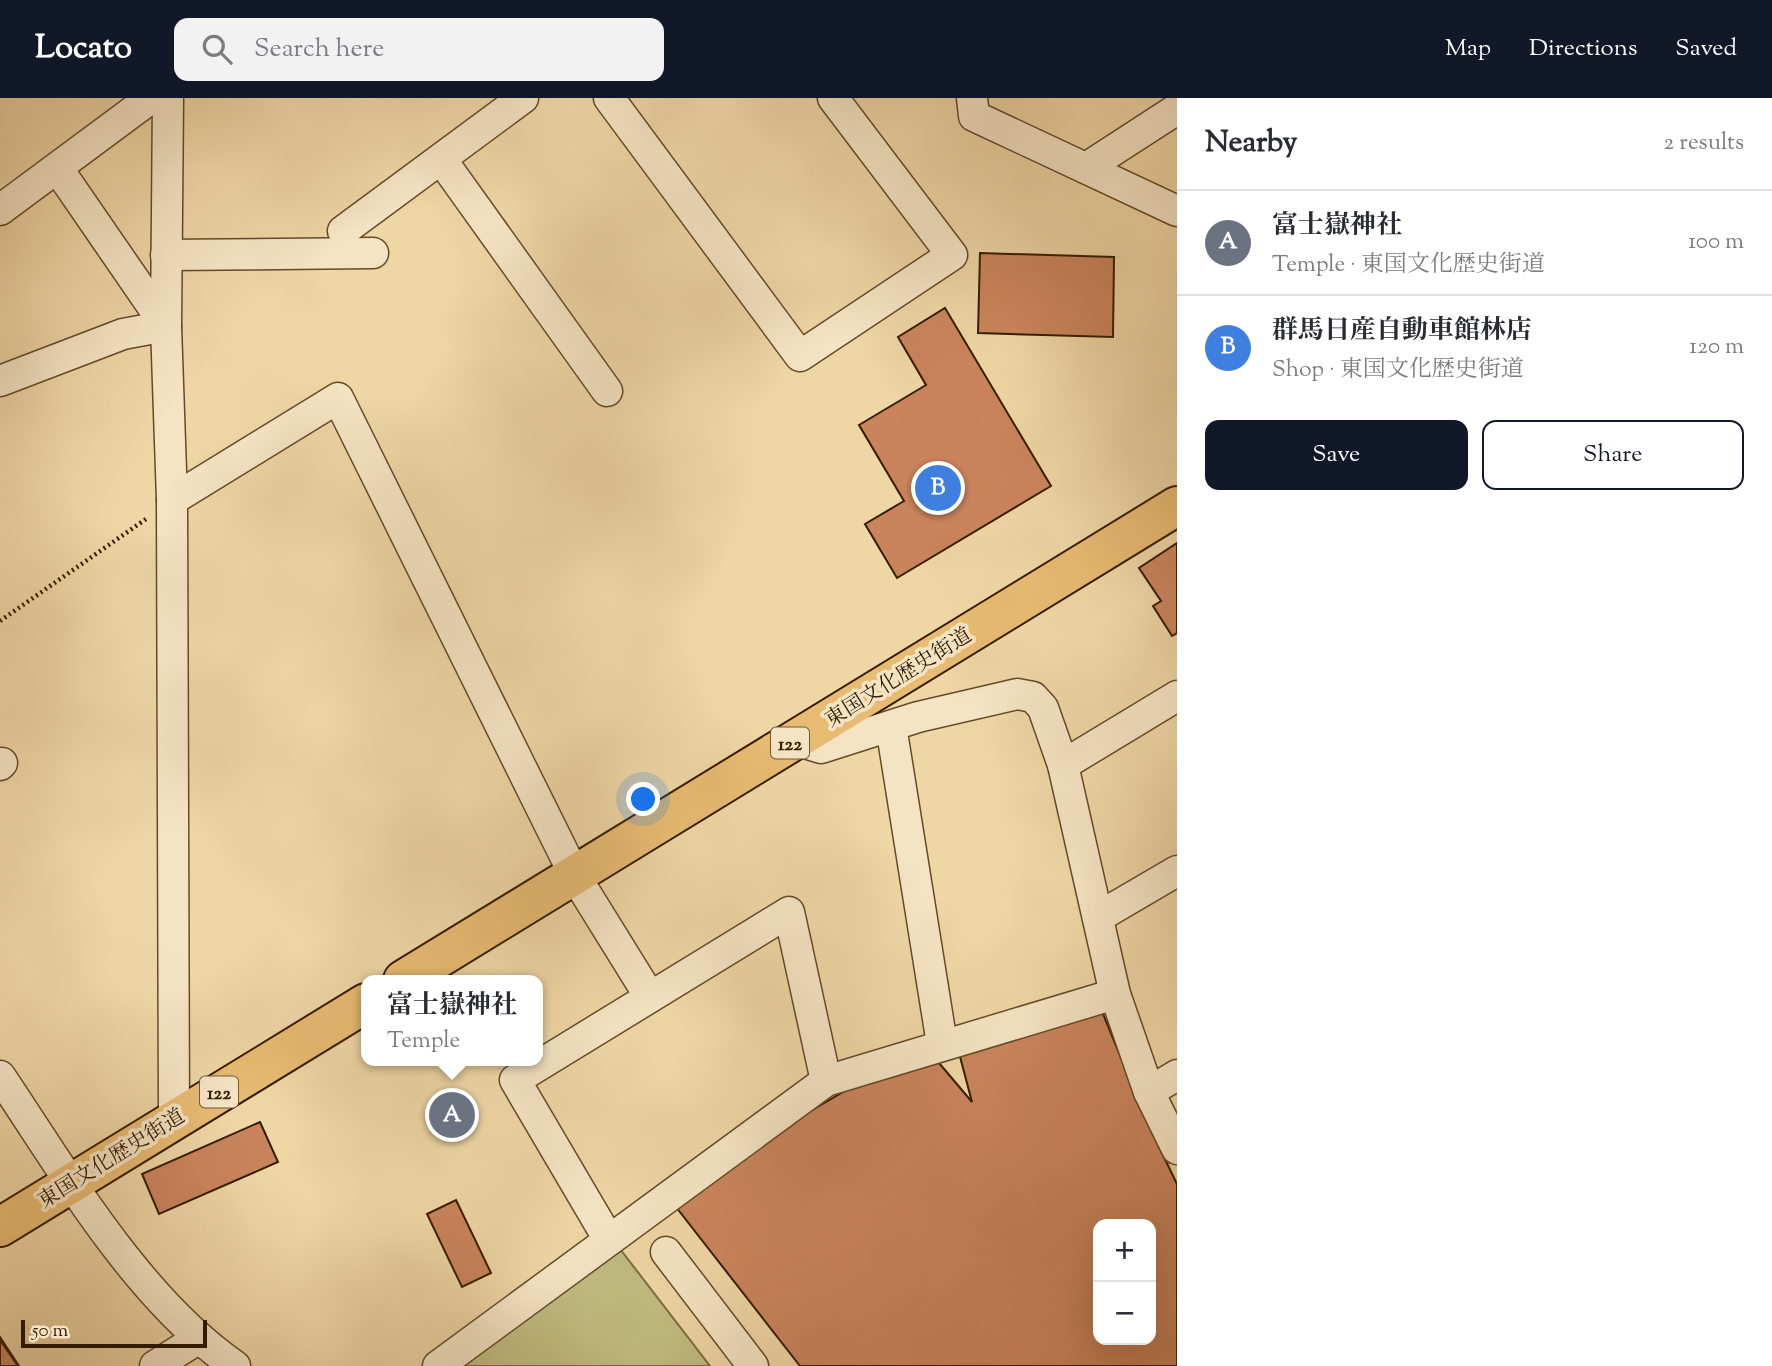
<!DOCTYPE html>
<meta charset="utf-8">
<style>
body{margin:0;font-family:"Sorts Mill Goudy","Noto Serif JP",serif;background:#f2f2f3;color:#2b2b33}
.controls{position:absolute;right:21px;bottom:21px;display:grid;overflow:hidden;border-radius:14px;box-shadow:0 7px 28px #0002}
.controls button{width:63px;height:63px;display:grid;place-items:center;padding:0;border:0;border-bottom:2px solid #e1e1e2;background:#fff;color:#2b2b33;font:35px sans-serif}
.scale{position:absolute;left:21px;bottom:18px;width:186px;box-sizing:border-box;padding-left:7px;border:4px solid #351c00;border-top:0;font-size:19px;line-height:24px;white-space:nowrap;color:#351c00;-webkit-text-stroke:5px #f5e4c4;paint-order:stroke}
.you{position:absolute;left:644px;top:702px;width:24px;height:24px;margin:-18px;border:5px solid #fff;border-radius:50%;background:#1a73e8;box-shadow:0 0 0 10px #1a73e833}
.badge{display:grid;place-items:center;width:46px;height:46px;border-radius:50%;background:#111827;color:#fff;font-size:23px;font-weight:700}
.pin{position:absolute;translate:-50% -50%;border:4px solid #fff;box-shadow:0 2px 7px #0006}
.popup{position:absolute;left:361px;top:877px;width:182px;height:91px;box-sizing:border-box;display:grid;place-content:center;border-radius:14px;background:#fff;filter:drop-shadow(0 2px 5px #0005);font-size:23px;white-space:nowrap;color:#7c7c81}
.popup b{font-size:26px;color:#2b2b33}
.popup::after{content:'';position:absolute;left:50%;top:100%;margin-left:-14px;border:14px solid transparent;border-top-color:#fff}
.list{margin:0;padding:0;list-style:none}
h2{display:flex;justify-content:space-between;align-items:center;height:91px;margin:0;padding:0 28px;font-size:30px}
h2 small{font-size:23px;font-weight:400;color:#7c7c81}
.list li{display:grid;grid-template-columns:46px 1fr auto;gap:21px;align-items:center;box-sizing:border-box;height:105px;padding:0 28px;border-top:2px solid #e1e1e2}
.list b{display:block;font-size:26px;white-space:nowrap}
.list p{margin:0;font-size:23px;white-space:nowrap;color:#7c7c81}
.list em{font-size:23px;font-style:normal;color:#7c7c81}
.actions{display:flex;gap:14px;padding:21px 28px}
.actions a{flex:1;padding:16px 0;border:2px solid #111827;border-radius:14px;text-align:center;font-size:24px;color:#111827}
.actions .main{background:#111827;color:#fff}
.icon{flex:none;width:38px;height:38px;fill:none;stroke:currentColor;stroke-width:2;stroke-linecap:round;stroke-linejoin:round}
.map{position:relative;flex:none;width:1177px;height:1268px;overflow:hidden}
header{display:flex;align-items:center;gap:42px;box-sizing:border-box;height:98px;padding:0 35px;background:#111827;color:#fff}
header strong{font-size:33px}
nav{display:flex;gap:38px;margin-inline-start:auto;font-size:24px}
.search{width:490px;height:63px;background:#f2f2f3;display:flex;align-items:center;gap:18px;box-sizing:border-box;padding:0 24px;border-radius:14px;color:#7c7c81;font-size:26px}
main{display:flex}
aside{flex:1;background:#fff}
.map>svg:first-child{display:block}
</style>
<header>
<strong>Locato</strong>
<div class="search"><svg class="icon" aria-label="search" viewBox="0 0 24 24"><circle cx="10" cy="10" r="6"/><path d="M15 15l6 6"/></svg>Search here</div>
<nav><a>Map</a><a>Directions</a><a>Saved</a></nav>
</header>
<main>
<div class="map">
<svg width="1177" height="1268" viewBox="0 0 1177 1268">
<rect width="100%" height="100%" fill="#efd6a5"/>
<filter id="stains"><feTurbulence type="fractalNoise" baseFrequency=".00286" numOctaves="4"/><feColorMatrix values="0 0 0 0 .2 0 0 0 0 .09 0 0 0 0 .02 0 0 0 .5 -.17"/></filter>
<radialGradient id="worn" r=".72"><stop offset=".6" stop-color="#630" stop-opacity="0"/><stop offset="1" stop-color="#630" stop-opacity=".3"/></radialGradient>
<polygon fill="#c1bc81" stroke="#7b6c40" stroke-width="2" points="617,1147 710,1268 456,1268"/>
<g fill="#ca845c" stroke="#351c00" stroke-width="2" fill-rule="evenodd">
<polygon points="980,155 1114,159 1113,239 978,235"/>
<polygon points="945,210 1051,388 897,480 865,426 904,403 859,327 926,287 898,239"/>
<polygon points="1177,445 1177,535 1172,538 1153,508 1161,503 1139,470"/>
<path d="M1101,911l49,119 27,56v182h-377l-124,-159 93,-72 76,-44 89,-34 38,45 -13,-49zM1098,1126h53v116h-53z"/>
<polygon points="452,991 474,1030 453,1042 431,1003"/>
<polygon points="260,1024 278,1064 159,1116 142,1076"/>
<polygon points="456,1102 491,1175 462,1189 427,1116"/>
<polygon points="0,1239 19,1268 0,1268"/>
<polygon points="0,1242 18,1268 0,1268"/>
</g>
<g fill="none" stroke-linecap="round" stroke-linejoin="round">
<defs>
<g id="minor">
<polyline points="168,0 166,228 172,402 174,1021"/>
<polyline points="609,0 800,258 952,157 833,0"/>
<polyline points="972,0 974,18 1177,113"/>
<polyline points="441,61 607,293"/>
<polyline points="1086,70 1177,11"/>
<polyline points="0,112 151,0"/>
<polyline points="343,133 523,0"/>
<polyline points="166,157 373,155"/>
<polyline points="0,283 123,236 166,228 58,71"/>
<polyline points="172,402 338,300 575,778 650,899"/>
<polyline points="891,628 942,946"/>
<polyline points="795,642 821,650 918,619 1017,596 1033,599 1043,610 1063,667 1115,896 1149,994 1177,1051"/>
<polyline points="0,667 2,665"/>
<polyline points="1063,667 1177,598"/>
<polyline points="1100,818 1177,773"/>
<path d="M0,978c66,98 137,222 235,290"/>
<polyline points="1149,994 1177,977"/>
<polyline points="609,1142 515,982 789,814 826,983"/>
<polyline points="666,1154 753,1268"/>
<polyline points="155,1268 199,1240"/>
<polyline points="438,1268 826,983 1115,896"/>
</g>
<g id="highway">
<polyline points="403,882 1177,408"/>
<polyline points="0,1129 366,905"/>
</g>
</defs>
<use href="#minor" stroke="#644a29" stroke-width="33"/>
<use href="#highway" stroke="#351c00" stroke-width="42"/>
<polyline stroke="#351c00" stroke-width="4.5" stroke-dasharray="2 3.5" stroke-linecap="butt" points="0,523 146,421"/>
<use href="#minor" stroke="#f5e4c4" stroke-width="30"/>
<use href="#highway" stroke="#e8bb72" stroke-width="38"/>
</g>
<g text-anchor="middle" stroke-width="7" stroke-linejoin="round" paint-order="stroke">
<g fill="#f5e4c4" stroke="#6f583b" stroke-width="2">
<rect x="771" y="629.5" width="38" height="31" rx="5"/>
<rect x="200" y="978.5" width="38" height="31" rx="5"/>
</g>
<g font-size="19" font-weight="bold" fill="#351c00">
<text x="790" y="652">122</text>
<text x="219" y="1001">122</text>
</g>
<g font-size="21" fill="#351c00" stroke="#f5e4c4">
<text transform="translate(898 579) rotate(-32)" y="7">東国文化歴史街道</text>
<text transform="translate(111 1060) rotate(-32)" y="7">東国文化歴史街道</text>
</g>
</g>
<rect width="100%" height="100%" filter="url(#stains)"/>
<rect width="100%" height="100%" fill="url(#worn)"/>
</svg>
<div class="controls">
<button>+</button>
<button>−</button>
</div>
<div class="scale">50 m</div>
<div class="you"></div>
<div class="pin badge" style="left:452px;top:1017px;background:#6b7280">A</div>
<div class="popup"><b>富士嶽神社</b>Temple</div>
<div class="pin badge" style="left:938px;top:390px;background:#3f7fe0">B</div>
</div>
<aside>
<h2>Nearby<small>2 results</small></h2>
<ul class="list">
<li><span class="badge" style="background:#6b7280">A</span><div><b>富士嶽神社</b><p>Temple · 東国文化歴史街道</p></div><em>100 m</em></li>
<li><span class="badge" style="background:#3f7fe0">B</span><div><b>群馬日産自動車館林店</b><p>Shop · 東国文化歴史街道</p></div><em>120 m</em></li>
</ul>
<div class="actions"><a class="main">Save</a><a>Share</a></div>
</aside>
</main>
